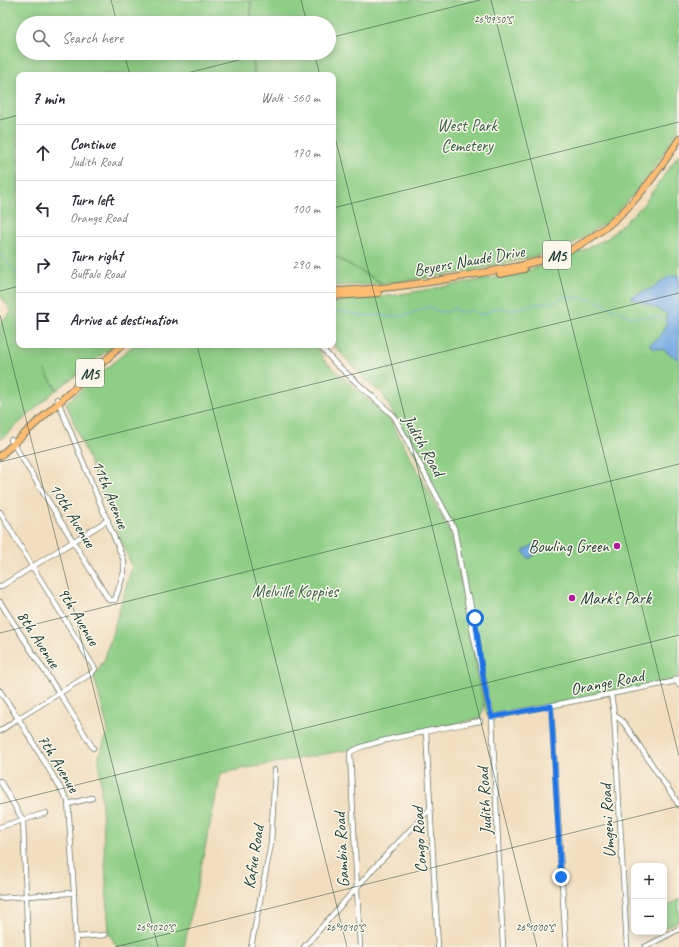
<!DOCTYPE html>
<meta charset="utf-8">
<style>
body{margin:0;font-family:Caveat,sans-serif;background:#f7f7f7;color:#2b2b33}
.controls{position:absolute;right:12px;bottom:12px;display:grid;overflow:hidden;border-radius:8px;box-shadow:0 2px 10px #0003}
.controls button{width:36px;height:36px;display:grid;place-items:center;padding:0;border:0;border-bottom:1px solid #e1e1e2;background:#fff;color:#2b2b33;font:20px sans-serif}
.stop{position:absolute;width:12px;height:12px;margin:-9px;border:3px solid #1a73e8;border-radius:50%;background:#fff}
.stop.end{background:#1a73e8;border-color:#fff;box-shadow:0 1px 4px #0008}
.list{margin:0;padding:0;list-style:none}
h2{display:flex;justify-content:space-between;align-items:center;height:52px;margin:0;padding:0 16px;font-size:17px}
h2 small{font-size:13px;font-weight:400;color:#7c7c81}
.list li{display:grid;grid-template-columns:26px 1fr auto;gap:12px;align-items:center;box-sizing:border-box;height:56px;padding:0 16px;border-top:1px solid #e1e1e2}
.list b{display:block;font-size:15px;white-space:nowrap}
.list p{margin:0;font-size:13px;white-space:nowrap;color:#7c7c81}
.list em{font-size:13px;font-style:normal;color:#7c7c81}
.icon{flex:none;width:22px;height:22px;fill:none;stroke:currentColor;stroke-width:2;stroke-linecap:round;stroke-linejoin:round}
.map{position:relative;flex:none;width:679px;height:947px;overflow:hidden}
.search{position:absolute;background:#fff;box-shadow:0 2px 10px #0003;left:16px;top:16px;width:320px;height:44px;display:flex;align-items:center;gap:10px;box-sizing:border-box;padding:0 14px;border-radius:22px;color:#7c7c81;font-size:15px}
.panel{position:absolute;background:#fff;box-shadow:0 2px 10px #0003;left:16px;top:72px;width:320px;height:276px;border-radius:8px}
.map>svg:first-child{display:block}
</style>
<div class="map">
<svg width="679" height="947" viewBox="0 0 679 947">
<rect width="100%" height="100%" fill="#fbf7ec"/>
<filter id="ink" filterUnits="userSpaceOnUse"><feTurbulence type="fractalNoise" baseFrequency=".025" numOctaves="2"/><feDisplacementMap in="SourceGraphic" scale="8" xChannelSelector="R" yChannelSelector="G"/><feConvolveMatrix kernelMatrix="1 2 1 2 8 2 1 2 1" color-interpolation-filters="sRGB"/></filter>
<filter id="wash" filterUnits="userSpaceOnUse"><feTurbulence type="fractalNoise" baseFrequency=".012" numOctaves="4" result="noise"/><feDisplacementMap in="SourceGraphic" scale="16" xChannelSelector="R" yChannelSelector="G"/><feGaussianBlur stdDeviation="0.9" result="paint"/><feColorMatrix in="noise" values="0 0 0 0 0 0 0 0 0 0 0 0 0 0 0 0 0 1.4 0 .05"/><feComposite in="paint" operator="in"/></filter>
<g filter="url(#wash)">
<rect width="100%" height="100%" fill="#f2debf"/>
<g fill="#8ece85" stroke="#56865c">
<polygon points="0,0 250,0 251,23 23,23 23,53 253,53 254,75 19,75 19,345 114,345 57,390 45,370 56,390 0,440 0,322 12,312 0,295"/>
<polygon points="251,0 679,0 679,128 655,166 633,195 607,222 565,249 473,271 384,284 336,257 383,284 333,286 333,75 255,75 253,53 329,53 329,23 252,23"/>
<polygon points="679,154 679,675 671,680 609,695 487,716 451,522 381,391 375,389 333,345 333,302 396,295 521,273 570,256 608,238 643,205"/>
<polygon points="134,345 315,345 324,360 391,421 449,530 452,539 484,708 480,718 352,749 221,773 184,947 117,947 109,934 99,756 108,730 95,680 90,676 96,674 105,658 132,567 66,403"/>
<polygon points="679,899 679,920 664,929 664,908"/>
</g>
<g fill="#75aae3" stroke="#4a748c">
<polygon points="679,275 679,360 664,350 652,348 649,345 660,337 667,322 666,313 630,297 654,287 668,277"/>
<polygon points="536,543 540,550 529,559 523,551"/>
</g>
<g fill="none" stroke-linecap="round" stroke-linejoin="round">
<g stroke="#75aae3" stroke-width="1">
<polyline points="0,254 19,276"/>
<polyline points="333,313 340,311 361,316 381,315 389,317 407,315 428,307 431,307 436,311 448,312 455,308 457,311 466,312 471,310 478,314 484,314 492,309 502,308 510,310 535,304 555,302 563,297 591,299 632,317 659,317 668,323"/>
</g>
</g>
</g>
<g filter="url(#ink)">
<g fill="none" stroke-linecap="round" stroke-linejoin="round">
<defs>
<g id="minor">
<polyline points="319,345 336,364 394,416 454,528 473,634 492,717 503,947"/>
<polyline points="11,440 109,600 115,600 124,572 124,561 57,399"/>
<polyline points="0,512 32,566"/>
<polyline points="35,565 108,520"/>
<polyline points="0,587 32,567"/>
<polyline points="469,596 479,650"/>
<polyline points="0,602 57,690"/>
<polyline points="676,680 679,685"/>
<polyline points="0,691 18,718"/>
<polyline points="60,694 93,748"/>
<polyline points="611,694 614,714 627,947"/>
<polyline points="551,706 566,947"/>
<polyline points="614,714 624,723 679,805"/>
<polyline points="492,717 672,682 679,678"/>
<polyline points="19,718 92,673 95,669 34,569"/>
<polyline points="20,721 68,801 74,893"/>
<polyline points="0,731 16,720"/>
<polyline points="426,731 438,947"/>
<polyline points="0,781 23,820 28,947"/>
<polyline points="68,804 92,798"/>
<polyline points="0,827 46,813"/>
<polyline points="74,896 76,947"/>
<polyline points="0,898 71,893"/>
<polyline points="76,937 105,935"/>
<polyline points="251,947 271,844 275,770"/>
<polyline points="304,947 374,868 430,809"/>
<path d="M360,947l-10,-194c9,-11 110,-28 130,-32"/>
<polyline points="645,947 679,929"/>
</g>
<g id="major">
<polyline points="500,274 524,269"/>
<path d="M333,291c45,-1 88,-7 132,-15 33,-6 68,-11 100,-24 51,-22 86,-68 114,-113"/>
<polyline points="333,296 378,293"/>
<polyline points="0,456 122,345"/>
</g>
</defs>
<use href="#minor" stroke="#697565" stroke-width="6"/>
<use href="#major" stroke="#697565" stroke-width="8"/>
<use href="#minor" stroke="#fff" stroke-width="4.5"/>
<use href="#major" stroke="#febc71" stroke-width="6"/>
</g>
</g>
<g fill="none" stroke-linecap="round" stroke-linejoin="round" filter="url(#ink)">
<path stroke="#1a73e8" stroke-width="5" d="M475,618c5,33 7,66 17,99l59,-11 10,171"/>
</g>
<path fill="none" stroke="#1f3d34" stroke-width="1" stroke-opacity="0.45" d="M111,0l6,23M301,0l6,23M491,0l188,756M329,38l151,-38M124,53l6,22M314,53l6,22M179,75l88,-22M0,120l19,-5M333,129l204,818M333,208l346,-86M0,291l19,-5M0,315l158,632M197,345l150,602M0,462l679,-169M0,633l679,-169M0,804l679,-169M115,947l564,-141"/>
<g fill="#b5179e" stroke="#fbf7ec" stroke-width="1.5">
<circle cx="617" cy="546" r="4"/>
<circle cx="572" cy="598" r="4"/>
</g>
<g text-anchor="middle" stroke-width="3" stroke-linejoin="round" paint-order="stroke">
<g fill="#fbf7ec" stroke="#61756b" stroke-width="1">
<rect x="543" y="241" width="28" height="28" rx="3"/>
<rect x="76" y="359" width="28" height="28" rx="3"/>
</g>
<g font-size="16" font-weight="bold" fill="#1f3d34">
<text x="557" y="261">M5</text>
<text x="90" y="379">M5</text>
</g>
<g font-size="17" fill="#3b6148" stroke="#fbf7ec">
<text x="467" y="131">West Park<tspan x="467" dy="20">Cemetery</tspan></text>
<text x="295" y="597">Melville Koppies</text>
</g>
<g font-size="17" fill="#1f3d34" stroke="#fbf7ec">
<text transform="translate(469 260) rotate(-10)" y="6">Beyers Naudé Drive</text>
<text transform="translate(424 445) rotate(61)" y="6">Judith Road</text>
<text transform="translate(111 494) rotate(68)" y="6">11th Avenue</text>
<text transform="translate(73 515) rotate(58)" y="6">10th Avenue</text>
<text transform="translate(79 616) rotate(59)" y="6">9th Avenue</text>
<text transform="translate(39 639) rotate(57)" y="6">8th Avenue</text>
<text transform="translate(607 682) rotate(-11)" y="6">Orange Road</text>
<text transform="translate(59 763) rotate(59)" y="6">7th Avenue</text>
<text transform="translate(484 801) rotate(-93)" y="6">Judith Road</text>
<text transform="translate(607 821) rotate(-93)" y="6">Umgeni Road</text>
<text transform="translate(419 840) rotate(-93)" y="6">Congo Road</text>
<text transform="translate(341 850) rotate(-93)" y="6">Gambia Road</text>
<text transform="translate(253 857) rotate(-81)" y="6">Kafue Road</text>
</g>
<g font-size="17" fill="#1f3d34" stroke="#fbf7ec" text-anchor="end">
<text x="609" y="552">Bowling Green</text>
<text x="580" y="604" text-anchor="start">Mark's Park</text>
</g>
</g>
<g font-size="10" text-anchor="middle" fill="#1f3d34" stroke="#fbf7ec" stroke-width="3" stroke-linejoin="round" paint-order="stroke">
<text x="493" y="23">26°09'50"S</text>
<text x="155" y="931">26°10'20"S</text>
<text x="345" y="931">26°10'10"S</text>
<text x="535" y="931">26°10'00"S</text>
</g>
</svg>
<div class="controls">
<button>+</button>
<button>−</button>
</div>
<div class="stop" style="left:475px;top:618px"></div>
<div class="stop end" style="left:561px;top:877px"></div>
<div class="search"><svg class="icon" aria-label="search" viewBox="0 0 24 24"><circle cx="10" cy="10" r="6"/><path d="M15 15l6 6"/></svg>Search here</div>
<section class="panel">
<h2>7 min<small>Walk · 560 m</small></h2>
<ul class="list">
<li><svg class="icon" aria-label="ahead" viewBox="0 0 24 24"><path d="M12 20V5M6 11l6-6 6 6"/></svg><div><b>Continue</b><p>Judith Road</p></div><em>170 m</em></li>
<li><svg class="icon" aria-label="left" viewBox="0 0 24 24"><path d="M17 20v-9H6M10 6l-5 5 5 5"/></svg><div><b>Turn left</b><p>Orange Road</p></div><em>100 m</em></li>
<li><svg class="icon" aria-label="right" viewBox="0 0 24 24"><path d="M7 20v-9h11M14 6l5 5-5 5"/></svg><div><b>Turn right</b><p>Buffalo Road</p></div><em>290 m</em></li>
<li><svg class="icon" aria-label="arrive" viewBox="0 0 24 24"><path d="M6 21V4h12l-3 4 3 4H6"/></svg><div><b>Arrive at destination</b></div></li>
</ul>
</section>
</div>
